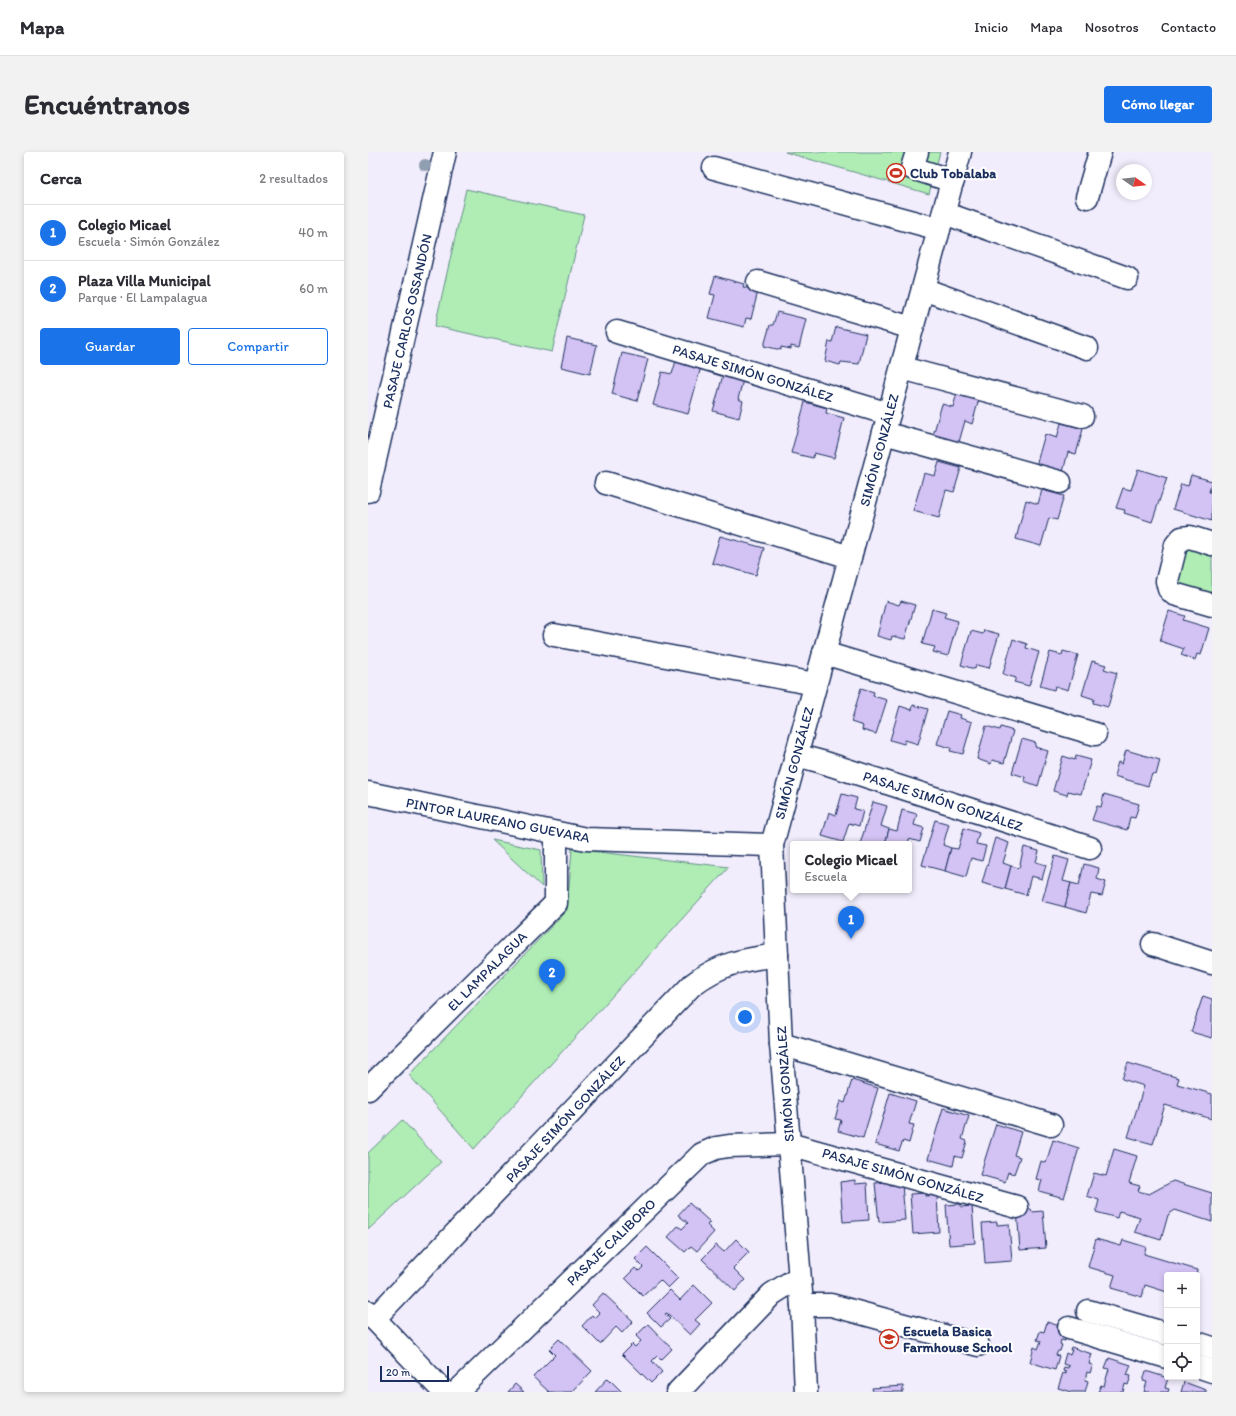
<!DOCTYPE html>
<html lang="es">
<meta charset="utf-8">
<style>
body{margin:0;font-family:Itim,sans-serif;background:#f2f2f3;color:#2b2b33}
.controls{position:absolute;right:12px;bottom:12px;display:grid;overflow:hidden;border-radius:4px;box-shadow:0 2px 6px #0003}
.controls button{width:36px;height:36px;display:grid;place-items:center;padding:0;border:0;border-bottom:1px solid #e1e1e2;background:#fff;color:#2b2b33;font:20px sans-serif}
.compass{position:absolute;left:748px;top:12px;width:36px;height:36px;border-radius:50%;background:#fff;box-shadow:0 2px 6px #0003;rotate:104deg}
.scale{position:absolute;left:12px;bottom:10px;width:69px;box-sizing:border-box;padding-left:4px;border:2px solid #1b2f5e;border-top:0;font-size:11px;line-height:14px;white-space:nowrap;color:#1b2f5e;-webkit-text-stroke:3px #fff;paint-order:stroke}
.you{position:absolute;left:377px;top:865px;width:14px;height:14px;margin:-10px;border:3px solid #fff;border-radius:50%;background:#1a73e8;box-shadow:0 0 0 6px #1a73e833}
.badge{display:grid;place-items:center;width:26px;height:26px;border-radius:50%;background:#1a73e8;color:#fff;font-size:13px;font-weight:700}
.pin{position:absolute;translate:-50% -33px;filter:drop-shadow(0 1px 2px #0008)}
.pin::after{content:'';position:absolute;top:21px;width:14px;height:12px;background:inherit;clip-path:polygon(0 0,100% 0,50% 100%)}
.popup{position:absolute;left:422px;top:689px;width:122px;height:52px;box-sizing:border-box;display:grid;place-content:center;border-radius:4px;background:#fff;filter:drop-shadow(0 1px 3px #0005);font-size:13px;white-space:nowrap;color:#7c7c81}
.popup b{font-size:15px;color:#2b2b33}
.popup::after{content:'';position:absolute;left:50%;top:100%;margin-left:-8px;border:8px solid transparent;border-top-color:#fff}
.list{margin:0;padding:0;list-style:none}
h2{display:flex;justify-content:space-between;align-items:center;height:52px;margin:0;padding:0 16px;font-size:17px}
h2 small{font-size:13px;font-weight:400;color:#7c7c81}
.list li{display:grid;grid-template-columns:26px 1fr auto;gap:12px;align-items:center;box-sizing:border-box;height:56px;padding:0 16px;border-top:1px solid #e1e1e2}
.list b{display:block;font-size:15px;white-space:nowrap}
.list p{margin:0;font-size:13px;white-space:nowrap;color:#7c7c81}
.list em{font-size:13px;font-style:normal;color:#7c7c81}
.actions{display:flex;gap:8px;padding:12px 16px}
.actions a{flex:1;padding:9px 0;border:1px solid #1a73e8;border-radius:4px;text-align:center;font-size:14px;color:#1a73e8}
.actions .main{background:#1a73e8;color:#fff}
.icon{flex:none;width:22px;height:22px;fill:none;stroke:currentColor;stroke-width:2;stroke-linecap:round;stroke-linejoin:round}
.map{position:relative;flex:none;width:844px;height:1240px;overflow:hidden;border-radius:4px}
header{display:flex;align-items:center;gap:24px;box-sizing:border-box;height:56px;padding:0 20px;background:#fff;border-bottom:1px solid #e1e1e2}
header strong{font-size:19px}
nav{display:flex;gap:22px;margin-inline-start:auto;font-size:14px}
.intro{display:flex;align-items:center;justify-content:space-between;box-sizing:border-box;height:96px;padding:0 24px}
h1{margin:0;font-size:28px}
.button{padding:10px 18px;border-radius:4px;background:#1a73e8;color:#fff;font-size:14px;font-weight:700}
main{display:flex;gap:24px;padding:0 24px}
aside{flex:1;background:#fff;border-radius:4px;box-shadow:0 2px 6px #0003}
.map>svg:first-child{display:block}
</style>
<header>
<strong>Mapa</strong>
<nav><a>Inicio</a><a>Mapa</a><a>Nosotros</a><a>Contacto</a></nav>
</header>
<div class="intro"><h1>Encuéntranos</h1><a class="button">Cómo llegar</a></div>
<main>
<aside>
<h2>Cerca<small>2 resultados</small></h2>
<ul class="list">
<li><span class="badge">1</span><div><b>Colegio Micael</b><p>Escuela · Simón González</p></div><em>40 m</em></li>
<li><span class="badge">2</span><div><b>Plaza Villa Municipal</b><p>Parque · El Lampalagua</p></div><em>60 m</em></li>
</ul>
<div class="actions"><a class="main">Guardar</a><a>Compartir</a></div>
</aside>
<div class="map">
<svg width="844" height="1240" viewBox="0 0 844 1240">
<rect width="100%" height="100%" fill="#f2edfc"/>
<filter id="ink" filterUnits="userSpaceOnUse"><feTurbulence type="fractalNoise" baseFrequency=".025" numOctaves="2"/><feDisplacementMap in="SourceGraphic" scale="8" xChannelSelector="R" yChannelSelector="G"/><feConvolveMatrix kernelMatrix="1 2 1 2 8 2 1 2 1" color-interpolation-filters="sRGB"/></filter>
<g filter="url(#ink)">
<g fill="#afedb4" stroke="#658e89">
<polygon points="417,0 572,0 561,42"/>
<polygon points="98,37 216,63 184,200 67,174"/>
<polygon points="818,393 844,401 844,445 806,433"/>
<polygon points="124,688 173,698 174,735"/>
<polygon points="204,697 361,715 106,997 41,923 199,758"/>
<polygon points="34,968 73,1010 1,1077 0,1076 0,1001"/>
</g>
<g fill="#d3c2f4" stroke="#1b2f5e">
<polygon points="347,124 376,132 375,135 390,139 383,167 378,166 376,175 341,166 347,143 342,142"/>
<polygon points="409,160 438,167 431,196 423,194 423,197 413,195 413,198 396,194 402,173 405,173"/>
<polygon points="468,175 498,182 491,212 473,210 472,213 457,209 461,189 464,190"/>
<polygon points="199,186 229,193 222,222 193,215"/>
<polygon points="254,201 280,207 269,249 244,242"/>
<polygon points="308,209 333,215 320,262 285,253 294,220 304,222"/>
<polygon points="355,223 375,228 370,247 375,249 371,266 345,259"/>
<polygon points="589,241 611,247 604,272 597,269 589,297 563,290 574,252 585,255"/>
<polygon points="437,250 459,256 458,261 476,266 466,306 446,301 445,306 423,301"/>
<polygon points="693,271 715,277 708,302 700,300 693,328 666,321 677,282 689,286"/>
<polygon points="571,310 593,316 586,340 578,338 571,366 545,359 556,321 567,324"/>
<polygon points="770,317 799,326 784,370 756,361 757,358 748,356 755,336 763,338"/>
<polygon points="823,323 844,329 841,340 844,340 844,369 805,357 813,332 820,334"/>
<polygon points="674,338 696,344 689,368 681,366 673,394 648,387 658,348 670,352"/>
<polygon points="352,384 396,396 388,423 344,411"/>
<polygon points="518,449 531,453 533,449 547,453 537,487 524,484 523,488 509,484"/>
<polygon points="564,457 578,461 576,465 590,469 580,504 565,500 567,495 554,492"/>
<polygon points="801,459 817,464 815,468 841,476 833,503 829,502 827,508 813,503 816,497 792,489"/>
<polygon points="616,478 631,482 621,516 608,513 607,517 593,513 603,479 615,482"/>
<polygon points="645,487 659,492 658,496 671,500 661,534 646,530 648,526 635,522"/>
<polygon points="695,499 710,503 700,538 687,534 686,538 672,534 682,500 694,503"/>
<polygon points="724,509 738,513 736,517 749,521 740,555 725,551 726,547 714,543"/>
<polygon points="493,536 506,540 505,544 519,548 508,582 494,578 495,574 483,570"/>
<polygon points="545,553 560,557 550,592 537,588 536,592 522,588 532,554 544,558"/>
<polygon points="579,559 593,563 592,566 604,570 595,602 582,599 583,596 569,592"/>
<polygon points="618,574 632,578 633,575 645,579 636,611 624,608 623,612 609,607"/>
<polygon points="654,587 668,591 667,595 680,599 670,634 656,629 657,625 644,621"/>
<polygon points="758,598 792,608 788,623 784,622 780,634 746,624 750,610 754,612"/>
<polygon points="695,604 707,608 708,604 723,608 713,642 700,639 699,643 685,639"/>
<polygon points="474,642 489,646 486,657 495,659 491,674 481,671 475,690 454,684 461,660 468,663"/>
<polygon points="736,642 771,652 767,666 762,665 759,678 724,668 729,654 733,655"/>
<polygon points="505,650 519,654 513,674 521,677 517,692 492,692"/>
<polygon points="534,658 549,662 546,673 556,676 552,690 541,687 540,692 517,692 521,677 529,679"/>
<polygon points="567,668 581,672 575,693 583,696 577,719 554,713"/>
<polygon points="596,676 611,681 608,692 618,694 614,709 603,706 598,725 577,719 583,696 590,697"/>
<polygon points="627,686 641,691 635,711 643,714 637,737 614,731"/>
<polygon points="656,695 671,699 668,710 678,713 674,727 663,724 658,743 637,737 643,714 651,716"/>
<polygon points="687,704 701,708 695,729 703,731 697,755 674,749"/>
<polygon points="716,712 731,716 729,727 738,730 734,744 723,742 718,761 697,755 703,731 711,733"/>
<polygon points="835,844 844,847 844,886 823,880"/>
<polygon points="760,911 811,926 809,932 844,942 844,967 797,953 785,992 760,985 776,934 754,927"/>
<polygon points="484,928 510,936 495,986 470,979 473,968 467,967 472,949 477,951"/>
<polygon points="522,941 548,949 541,972 546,973 541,991 535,989 531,999 507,992"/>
<polygon points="575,956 601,964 594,987 599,989 594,1006 587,1004 585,1014 560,1007"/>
<polygon points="628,972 653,980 646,1003 652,1005 646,1022 640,1020 637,1030 612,1023"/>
<polygon points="685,988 711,996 696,1046 671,1039 674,1028 668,1027 673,1009 678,1011"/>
<polygon points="746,997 769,1004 761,1031 772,1034 770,1039 781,1042 805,1029 844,1041 844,1070 807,1058 800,1063 793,1088 767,1080 772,1065 751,1059 749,1066 728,1060 731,1048 719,1044 726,1021 738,1024"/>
<polygon points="487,1028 487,1032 499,1031 501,1068 475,1070 472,1030"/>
<polygon points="522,1030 522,1033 534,1032 537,1068 511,1070 507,1031"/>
<polygon points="557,1041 557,1044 569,1043 571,1080 545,1082 542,1042"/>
<polygon points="321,1051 342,1070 339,1073 346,1080 329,1099 323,1094 317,1100 300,1085 310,1074 314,1077 320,1071 310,1063"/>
<polygon points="593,1052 593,1055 604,1054 607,1091 581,1093 578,1053"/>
<polygon points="663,1057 664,1060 675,1059 678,1096 652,1098 649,1058"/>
<polygon points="629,1070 629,1073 641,1072 644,1109 617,1111 614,1071"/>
<polygon points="368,1087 381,1100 365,1116 377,1128 367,1139 334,1107 348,1093 356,1100"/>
<polygon points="728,1087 753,1094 755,1088 778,1095 776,1102 829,1118 828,1123 799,1123 799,1140 777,1133 774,1145 743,1136 747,1123 720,1115"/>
<polygon points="279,1095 310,1126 300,1136 292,1128 275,1144 257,1126 267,1116 271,1119 275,1115 267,1107"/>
<polygon points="326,1133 344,1151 327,1168 332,1172 322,1183 299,1161 297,1162 302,1167 293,1175 279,1161 302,1138 312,1148"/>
<polygon points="235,1141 265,1169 254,1181 248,1175 232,1192 214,1174 224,1163 227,1166 232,1161 224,1153"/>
<polygon points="679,1170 701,1177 697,1189 693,1188 692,1192 694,1193 692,1199 690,1199 688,1203 691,1204 687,1218 662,1210 666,1195 670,1197 673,1189 669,1188 672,1179 676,1180"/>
<polygon points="280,1172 304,1197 293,1208 289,1204 284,1209 294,1220 283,1231 254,1202 264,1192 267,1195 273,1189 268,1184"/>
<polygon points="191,1187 224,1219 204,1240 181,1240 165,1225 187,1203 181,1197"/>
<polygon points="703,1195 724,1202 721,1212 725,1213 722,1221 719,1220 717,1228 720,1229 717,1240 704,1240 690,1236 695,1221 698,1222 698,1220 695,1219 696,1215 700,1216 701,1214 695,1212 698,1201 702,1203 704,1198 702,1198"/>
<polygon points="741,1206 763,1213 759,1223 763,1224 760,1233 757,1232 755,1240 730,1240 733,1233 736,1234 741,1217 737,1216"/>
<polygon points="778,1219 800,1226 797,1236 801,1237 800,1240 776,1240 779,1230 775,1229"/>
<polygon points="240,1226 254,1240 227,1240"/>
<polygon points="816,1230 838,1238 838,1240 813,1240"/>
<polygon points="147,1232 156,1240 140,1240"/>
<polygon points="535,1234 535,1240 505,1240 504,1236"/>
</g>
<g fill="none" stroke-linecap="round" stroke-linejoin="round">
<defs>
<g id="minor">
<polyline points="549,0 544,16 585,29"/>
<polyline points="346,16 571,77"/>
<polyline points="719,45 732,0"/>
<polyline points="576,61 759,126"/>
<polyline points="390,130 544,176"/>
<polyline points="555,137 719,196"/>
<polyline points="249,180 521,262"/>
<polyline points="534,216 714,264"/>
<polyline points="516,281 692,330"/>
<polyline points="238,331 482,405"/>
<polyline points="0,339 77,0"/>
<polyline points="844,392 822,385 814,386 808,393 799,429 801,437 806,442 844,453"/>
<polyline points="186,483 447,532"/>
<polyline points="456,501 727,582"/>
<polyline points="428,603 454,610 722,696"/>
<polyline points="0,641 218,687 404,693"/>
<polyline points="785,792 844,811"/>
<polyline points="413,892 683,973"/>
<polyline points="0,937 188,751 188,681"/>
<polyline points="434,1153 463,1153 610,1193"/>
<polyline points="720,1159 799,1182"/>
<polyline points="0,1160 76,1240"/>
<path d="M6,1167l318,-334c29,-22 50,-25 85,-30"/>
<polyline points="701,1176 799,1205"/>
<polyline points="829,1191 844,1196"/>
<polyline points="829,1214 844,1219"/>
<polyline points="89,1240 334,1002 348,996 361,994 421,992 649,1055"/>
<polyline points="310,1240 404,1142 431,1125"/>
<polyline points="438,1240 434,1153 413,892 404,693 592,0"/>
</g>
</defs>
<use href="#minor" stroke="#1b2f5e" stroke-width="25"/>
<use href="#minor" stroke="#fff" stroke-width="22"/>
</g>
<circle fill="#909eb1" cx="57" cy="13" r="6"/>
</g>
<defs>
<symbol id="stadium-ring" viewBox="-11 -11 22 22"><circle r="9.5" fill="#fff" stroke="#c8321e" stroke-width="1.5"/><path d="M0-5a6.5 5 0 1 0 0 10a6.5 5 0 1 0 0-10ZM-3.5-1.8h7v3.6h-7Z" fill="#c8321e"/></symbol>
<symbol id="school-ring" viewBox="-11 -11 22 22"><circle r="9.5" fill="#fff" stroke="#c8321e" stroke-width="1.5"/><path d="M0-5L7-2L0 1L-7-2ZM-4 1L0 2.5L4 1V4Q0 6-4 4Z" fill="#c8321e"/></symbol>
</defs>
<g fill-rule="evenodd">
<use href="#stadium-ring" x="517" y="10" width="22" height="22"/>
<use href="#school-ring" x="510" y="1176" width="22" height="22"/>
</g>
<g text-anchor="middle" stroke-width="4" stroke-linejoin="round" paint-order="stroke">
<g font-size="14" font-weight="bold" fill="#1b2f5e" stroke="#fff" text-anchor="start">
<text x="542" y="26">Club Tobalaba</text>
<text x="535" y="1184">Escuela Basica<tspan x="535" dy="16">Farmhouse School</tspan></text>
</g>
<g font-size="14" fill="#1b2f5e" stroke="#fff">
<text transform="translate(39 169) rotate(-77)" y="5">PASAJE CARLOS OSSANDÓN</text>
<text transform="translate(385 221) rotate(17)" y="5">PASAJE SIMÓN GONZÁLEZ</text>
<text transform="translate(511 298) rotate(-75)" y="5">SIMÓN GONZÁLEZ</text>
<text transform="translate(426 611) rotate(-75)" y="5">SIMÓN GONZÁLEZ</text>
<text transform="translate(575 649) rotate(18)" y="5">PASAJE SIMÓN GONZÁLEZ</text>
<text transform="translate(130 668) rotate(11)" y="5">PINTOR LAUREANO GUEVARA</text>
<text transform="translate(119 819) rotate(-45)" y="5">EL LAMPALAGUA</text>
<text transform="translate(417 932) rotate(-94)" y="5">SIMÓN GONZÁLEZ</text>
<text transform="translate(197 967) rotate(-47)" y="5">PASAJE SIMÓN GONZÁLEZ</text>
<text transform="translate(535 1023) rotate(16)" y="5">PASAJE SIMÓN GONZÁLEZ</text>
<text transform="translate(243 1090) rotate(-44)" y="5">PASAJE CALIBORO</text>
</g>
</g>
</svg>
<div class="controls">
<button>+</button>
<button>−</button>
<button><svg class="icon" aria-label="locate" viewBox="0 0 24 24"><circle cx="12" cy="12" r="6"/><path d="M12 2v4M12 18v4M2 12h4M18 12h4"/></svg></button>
</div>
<svg class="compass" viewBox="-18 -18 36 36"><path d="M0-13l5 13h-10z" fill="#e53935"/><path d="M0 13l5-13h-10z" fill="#7c7c81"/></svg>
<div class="scale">20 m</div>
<div class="you"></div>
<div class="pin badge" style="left:483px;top:787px">1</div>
<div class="popup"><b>Colegio Micael</b>Escuela</div>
<div class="pin badge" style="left:184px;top:840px">2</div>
</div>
</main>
